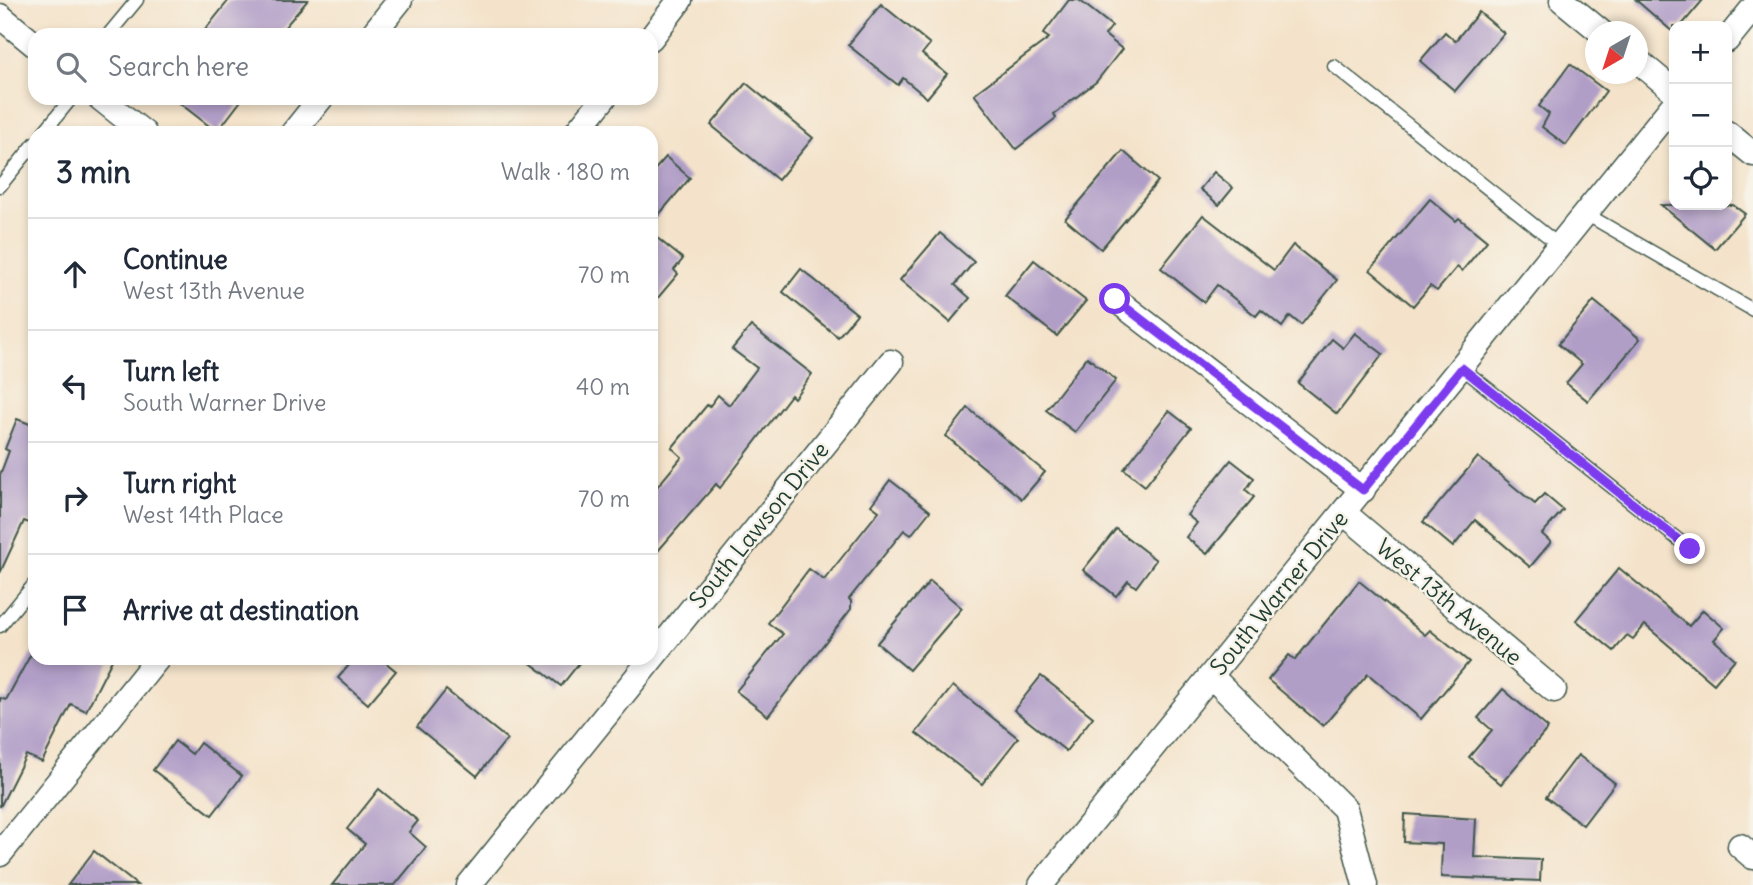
<!DOCTYPE html>
<meta charset="utf-8">
<style>
body{margin:0;font-family:Delius,sans-serif;background:#f6f6f7;color:#1f2937}
.controls{position:absolute;right:21px;top:21px;display:grid;overflow:hidden;border-radius:14px;box-shadow:0 4px 10px #0003}
.controls button{width:63px;height:63px;display:grid;place-items:center;padding:0;border:0;border-bottom:2px solid #e0e1e3;background:#fff;color:#1f2937;font:35px sans-serif}
.compass{position:absolute;left:1585px;top:21px;width:63px;height:63px;border-radius:50%;background:#fff;box-shadow:0 4px 10px #0003;rotate:219deg}
.stop{position:absolute;width:21px;height:21px;margin:-16px;border:5px solid #7c3aed;border-radius:50%;background:#fff}
.stop.end{background:#7c3aed;border-color:#fff;box-shadow:0 2px 7px #0008}
.list{margin:0;padding:0;list-style:none}
h2{display:flex;justify-content:space-between;align-items:center;height:91px;margin:0;padding:0 28px;font-size:30px}
h2 small{font-size:23px;font-weight:400;color:#747a83}
.list li{display:grid;grid-template-columns:46px 1fr auto;gap:21px;align-items:center;box-sizing:border-box;height:112px;padding:0 28px;border-top:2px solid #e0e1e3}
.list b{display:block;font-size:26px;white-space:nowrap}
.list p{margin:0;font-size:23px;white-space:nowrap;color:#747a83}
.list em{font-size:23px;font-style:normal;color:#747a83}
.icon{flex:none;width:38px;height:38px;fill:none;stroke:currentColor;stroke-width:2;stroke-linecap:round;stroke-linejoin:round}
.map{position:relative;flex:none;width:1753px;height:885px;overflow:hidden}
.search{position:absolute;background:#fff;box-shadow:0 4px 10px #0003;left:28px;top:28px;width:630px;height:77px;display:flex;align-items:center;gap:18px;box-sizing:border-box;padding:0 24px;border-radius:21px;color:#747a83;font-size:26px}
.panel{position:absolute;background:#fff;box-shadow:0 4px 10px #0003;left:28px;top:126px;width:630px;height:539px;border-radius:21px}
.map>svg:first-child{display:block}
</style>
<div class="map">
<svg width="1753" height="885" viewBox="0 0 1753 885">
<rect width="100%" height="100%" fill="#f7f3e8"/>
<filter id="ink" filterUnits="userSpaceOnUse"><feTurbulence type="fractalNoise" baseFrequency=".0143" numOctaves="2"/><feDisplacementMap in="SourceGraphic" scale="14" xChannelSelector="R" yChannelSelector="G"/><feConvolveMatrix kernelMatrix="1 2 1 2 8 2 1 2 1" color-interpolation-filters="sRGB"/></filter>
<filter id="wash" filterUnits="userSpaceOnUse"><feTurbulence type="fractalNoise" baseFrequency=".00686" numOctaves="4" result="noise"/><feDisplacementMap in="SourceGraphic" scale="28" xChannelSelector="R" yChannelSelector="G"/><feGaussianBlur stdDeviation="1.57" result="paint"/><feColorMatrix in="noise" values="0 0 0 0 0 0 0 0 0 0 0 0 0 0 0 0 0 1.4 0 .05"/><feComposite in="paint" operator="in"/></filter>
<g filter="url(#wash)">
<rect width="100%" height="100%" fill="#f4e3ca"/>
<g id="blocks">
<g fill="#b19ec7">
<polygon points="229,0 308,0 278,35 201,35"/>
<polygon points="1069,0 1079,0 1112,26 1105,35 1122,49 1096,82 1054,114 1056,118 1016,149 974,94 1049,38 1043,34"/>
<polygon points="1636,0 1703,0 1681,26 1674,26 1674,33"/>
<polygon points="881,4 930,44 922,54 947,74 927,98 903,78 898,85 848,45"/>
<polygon points="1479,12 1504,33 1455,91 1420,61 1445,32 1455,41"/>
<polygon points="1570,64 1606,91 1566,145 1542,127 1549,114 1539,106"/>
<polygon points="746,83 813,138 778,180 711,125"/>
<polygon points="173,98 243,98 217,132"/>
<polygon points="1123,151 1158,181 1101,249 1065,219"/>
<polygon points="666,157 690,178 651,224 651,174"/>
<polygon points="1214,172 1233,188 1219,205 1200,189"/>
<polygon points="1430,199 1456,221 1459,218 1487,241 1462,271 1457,267 1437,291 1430,286 1413,306 1370,270"/>
<polygon points="1661,205 1733,205 1745,214 1715,249"/>
<polygon points="1203,215 1274,270 1293,245 1337,280 1301,325 1290,316 1282,327 1261,310 1256,316 1217,285 1204,302 1161,268"/>
<polygon points="651,233 683,259 674,270 678,274 651,306"/>
<polygon points="940,233 974,262 955,285 970,298 950,322 900,280"/>
<polygon points="1034,260 1086,301 1057,336 1005,296"/>
<polygon points="801,269 857,314 838,337 783,292"/>
<polygon points="1594,301 1640,339 1588,401 1566,383 1582,364 1558,344"/>
<polygon points="751,326 812,374 794,398 791,395 720,488 716,484 651,559 651,494 682,457 672,448 707,405 709,407 718,395 729,405 757,368 732,349"/>
<polygon points="1355,333 1383,354 1337,414 1298,383 1332,339 1343,348"/>
<polygon points="1087,357 1116,380 1075,432 1046,410"/>
<polygon points="968,408 1045,472 1022,499 946,436"/>
<polygon points="1169,411 1191,428 1145,486 1124,469"/>
<polygon points="17,419 35,426 35,525 24,521 0,573 0,475 9,451 5,449"/>
<polygon points="1478,457 1535,504 1544,494 1563,510 1542,534 1551,542 1530,567 1475,520 1453,547 1423,522"/>
<polygon points="1231,460 1254,478 1246,490 1254,497 1207,554 1186,537 1197,523 1187,515"/>
<polygon points="890,480 930,511 911,535 904,530 849,599 851,601 851,609 768,716 736,691 783,634 768,623 809,569 824,580 879,511 871,505"/>
<polygon points="1116,529 1156,560 1136,587 1128,581 1116,596 1083,570"/>
<polygon points="1619,568 1689,626 1703,610 1724,628 1714,640 1735,659 1714,684 1645,625 1633,639 1627,635 1614,651 1576,620"/>
<polygon points="930,581 962,608 909,670 877,643"/>
<polygon points="1359,581 1425,635 1430,630 1469,662 1421,719 1368,674 1323,726 1268,680 1289,655 1295,660"/>
<polygon points="31,654 35,658 113,658 86,711 71,704 42,762 26,755 0,807 0,698 6,700"/>
<polygon points="355,658 380,658 396,671 368,704 338,678"/>
<polygon points="524,658 583,658 561,686"/>
<polygon points="1041,676 1093,717 1066,751 1014,710"/>
<polygon points="953,686 1018,738 982,784 916,733"/>
<polygon points="1503,689 1548,728 1501,784 1469,757 1492,730 1478,718"/>
<polygon points="446,690 507,739 477,776 417,727"/>
<polygon points="175,741 192,754 200,743 242,776 212,815 153,770"/>
<polygon points="1578,755 1615,783 1583,825 1546,797"/>
<polygon points="379,789 418,821 409,832 426,847 395,885 332,885 365,844 347,829"/>
<polygon points="1405,814 1476,819 1474,857 1541,860 1540,881 1441,877 1442,844 1404,842"/>
<polygon points="94,851 137,885 68,885"/>
</g>
</g>
</g>
<g filter="url(#ink)">
<use href="#blocks" fill-opacity="0" stroke="#3f564a" stroke-width="2"/>
<g fill="none" stroke-linecap="round" stroke-linejoin="round">
<defs>
<g id="lane">
<polyline points="108,35 137,0"/>
<polyline points="1334,66 1560,246"/>
<polyline points="43,133 70,100"/>
<polyline points="0,186 35,143"/>
<polyline points="1586,214 1753,310"/>
<polyline points="1462,368 1690,549"/>
<polyline points="0,626 35,583"/>
</g>
<g id="street">
<polyline points="1562,0 1601,32"/>
<polyline points="0,16 35,45"/>
<polyline points="372,35 400,0"/>
<polyline points="651,38 680,0"/>
<polyline points="1727,40 1753,8"/>
<polyline points="1638,61 1674,91"/>
<polyline points="100,98 144,133"/>
<polyline points="293,133 321,98"/>
<polyline points="576,133 604,98"/>
<polyline points="1727,133 1753,154"/>
<polyline points="1115,299 1363,490"/>
<polyline points="1344,513 1554,690"/>
<polyline points="1211,676 1345,809 1365,885"/>
<polyline points="1740,846 1753,857"/>
<polyline points="0,854 158,658"/>
<polyline points="469,885 891,362"/>
<polyline points="1041,885 1674,104"/>
</g>
</defs>
<use href="#lane" stroke="#3f564a" stroke-width="15"/>
<use href="#street" stroke="#3f564a" stroke-width="27"/>
<use href="#lane" stroke="#fff" stroke-width="12"/>
<use href="#street" stroke="#fff" stroke-width="24"/>
</g>
</g>
<g fill="none" stroke-linecap="round" stroke-linejoin="round" filter="url(#ink)">
<polyline stroke="#7c3aed" stroke-width="9" points="1115,299 1363,490 1462,368 1690,549"/>
</g>
<g text-anchor="middle" stroke-width="5" stroke-linejoin="round" paint-order="stroke">
<g font-size="23" fill="#1f3d34" stroke="#f7f3e8">
<text transform="translate(759 525) rotate(-51)" y="8">South Lawson Drive</text>
<text transform="translate(1279 593) rotate(-51)" y="8">South Warner Drive</text>
<text transform="translate(1449 602) rotate(40)" y="8">West 13th Avenue</text>
</g>
</g>
</svg>
<div class="controls">
<button>+</button>
<button>−</button>
<button><svg class="icon" aria-label="locate" viewBox="0 0 24 24"><circle cx="12" cy="12" r="6"/><path d="M12 2v4M12 18v4M2 12h4M18 12h4"/></svg></button>
</div>
<svg class="compass" viewBox="-18 -18 36 36"><path d="M0-13l5 13h-10z" fill="#e53935"/><path d="M0 13l5-13h-10z" fill="#747a83"/></svg>
<div class="stop" style="left:1115px;top:299px"></div>
<div class="stop end" style="left:1690px;top:549px"></div>
<div class="search"><svg class="icon" aria-label="search" viewBox="0 0 24 24"><circle cx="10" cy="10" r="6"/><path d="M15 15l6 6"/></svg>Search here</div>
<section class="panel">
<h2>3 min<small>Walk · 180 m</small></h2>
<ul class="list">
<li><svg class="icon" aria-label="ahead" viewBox="0 0 24 24"><path d="M12 20V5M6 11l6-6 6 6"/></svg><div><b>Continue</b><p>West 13th Avenue</p></div><em>70 m</em></li>
<li><svg class="icon" aria-label="left" viewBox="0 0 24 24"><path d="M17 20v-9H6M10 6l-5 5 5 5"/></svg><div><b>Turn left</b><p>South Warner Drive</p></div><em>40 m</em></li>
<li><svg class="icon" aria-label="right" viewBox="0 0 24 24"><path d="M7 20v-9h11M14 6l5 5-5 5"/></svg><div><b>Turn right</b><p>West 14th Place</p></div><em>70 m</em></li>
<li><svg class="icon" aria-label="arrive" viewBox="0 0 24 24"><path d="M6 21V4h12l-3 4 3 4H6"/></svg><div><b>Arrive at destination</b></div></li>
</ul>
</section>
</div>
